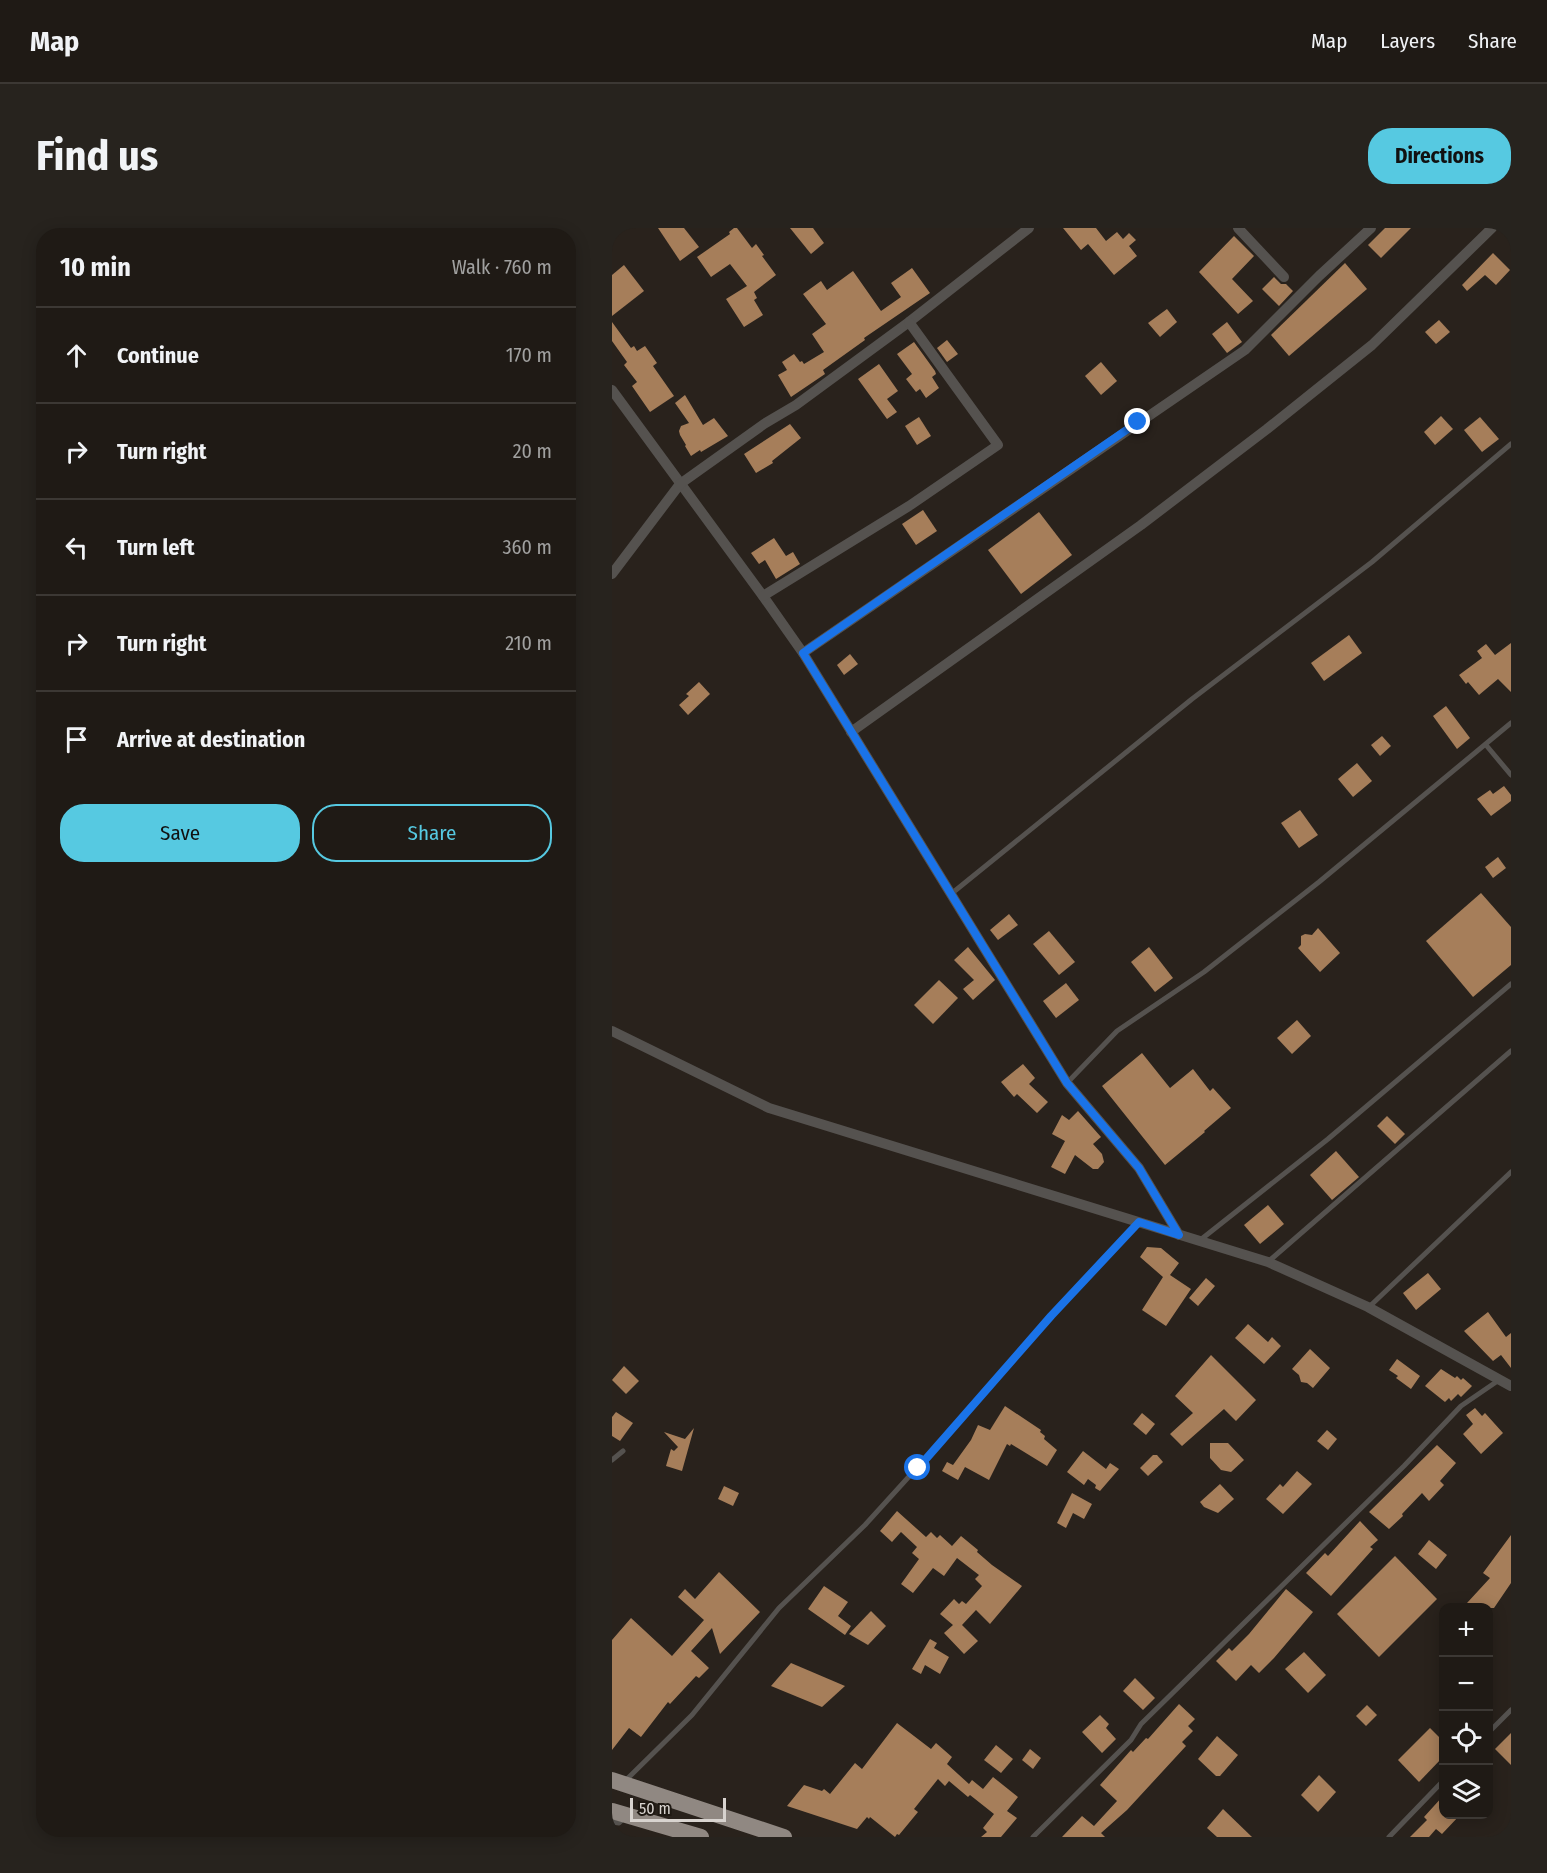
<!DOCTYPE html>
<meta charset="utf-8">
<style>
body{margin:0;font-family:"Fira Sans Condensed",sans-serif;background:#27231e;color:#f1f3f6}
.controls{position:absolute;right:18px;bottom:18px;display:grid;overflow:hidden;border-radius:12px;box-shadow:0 3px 15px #0003}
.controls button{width:54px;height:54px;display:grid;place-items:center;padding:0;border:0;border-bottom:2px solid #3c3834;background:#1f1a15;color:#f1f3f6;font:30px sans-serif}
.scale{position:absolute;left:18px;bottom:15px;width:96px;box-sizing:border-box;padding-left:6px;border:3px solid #d8d3cf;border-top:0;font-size:16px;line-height:21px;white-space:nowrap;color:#d8d3cf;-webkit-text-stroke:4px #1f1913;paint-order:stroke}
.stop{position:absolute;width:18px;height:18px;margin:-14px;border:4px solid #1a73e8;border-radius:50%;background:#fff}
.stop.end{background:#1a73e8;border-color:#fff;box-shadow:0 2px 6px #0008}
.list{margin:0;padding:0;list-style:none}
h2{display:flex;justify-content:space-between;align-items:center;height:78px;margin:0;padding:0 24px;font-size:26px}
h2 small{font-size:20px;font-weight:400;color:#a1a1a0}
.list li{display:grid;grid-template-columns:39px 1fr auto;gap:18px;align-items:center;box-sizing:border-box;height:96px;padding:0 24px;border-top:2px solid #3c3834}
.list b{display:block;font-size:22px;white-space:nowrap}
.list em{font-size:20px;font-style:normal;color:#a1a1a0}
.actions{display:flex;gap:12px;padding:18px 24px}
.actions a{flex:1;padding:14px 0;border:2px solid #56c9e1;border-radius:24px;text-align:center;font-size:21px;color:#56c9e1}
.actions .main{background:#56c9e1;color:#111}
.icon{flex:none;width:33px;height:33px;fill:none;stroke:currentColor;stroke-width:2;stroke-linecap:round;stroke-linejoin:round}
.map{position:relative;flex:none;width:899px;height:1609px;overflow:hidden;border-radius:24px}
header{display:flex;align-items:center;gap:36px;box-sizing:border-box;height:84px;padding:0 30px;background:#1f1a15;border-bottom:2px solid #3c3834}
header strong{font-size:28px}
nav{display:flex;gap:33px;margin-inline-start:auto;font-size:21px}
.intro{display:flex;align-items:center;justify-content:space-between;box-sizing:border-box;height:144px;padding:0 36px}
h1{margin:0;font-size:42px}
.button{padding:15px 27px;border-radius:24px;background:#56c9e1;color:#111;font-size:21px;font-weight:700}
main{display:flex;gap:36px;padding:0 36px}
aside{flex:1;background:#1f1a15;border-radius:24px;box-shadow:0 3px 15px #0003}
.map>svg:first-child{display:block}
</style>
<header>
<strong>Map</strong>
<nav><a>Map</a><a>Layers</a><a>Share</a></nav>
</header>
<div class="intro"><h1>Find us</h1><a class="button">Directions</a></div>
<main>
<aside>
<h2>10 min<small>Walk · 760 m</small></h2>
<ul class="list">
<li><svg class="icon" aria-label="ahead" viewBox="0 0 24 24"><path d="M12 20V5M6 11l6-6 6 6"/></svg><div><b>Continue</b></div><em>170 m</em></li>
<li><svg class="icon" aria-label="right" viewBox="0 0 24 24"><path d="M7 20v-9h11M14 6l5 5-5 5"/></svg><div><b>Turn right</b></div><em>20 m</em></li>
<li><svg class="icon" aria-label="left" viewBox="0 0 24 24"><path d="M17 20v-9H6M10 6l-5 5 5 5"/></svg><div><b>Turn left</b></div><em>360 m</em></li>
<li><svg class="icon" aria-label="right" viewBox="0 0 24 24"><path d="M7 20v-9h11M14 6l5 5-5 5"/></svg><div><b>Turn right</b></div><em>210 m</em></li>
<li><svg class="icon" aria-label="arrive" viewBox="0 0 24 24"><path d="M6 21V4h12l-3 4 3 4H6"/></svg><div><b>Arrive at destination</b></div></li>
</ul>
<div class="actions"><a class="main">Save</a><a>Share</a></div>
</aside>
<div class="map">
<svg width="899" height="1609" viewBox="0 0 899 1609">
<rect width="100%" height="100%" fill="#29221c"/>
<g fill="#a67e5a">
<polygon points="46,0 72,0 87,19 68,33"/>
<polygon points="122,0 125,0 140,20 144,16 152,27 150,28 164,47 142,64 145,70 142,72 151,87 132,99 114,71 135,58 118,36 99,49 85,29 118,6 117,4"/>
<polygon points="178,0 201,0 212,15 199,26"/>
<polygon points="451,0 484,0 494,13 505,4 511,11 517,5 524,12 517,18 525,28 502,47 476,16 469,22"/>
<polygon points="773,0 799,0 769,30 756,17"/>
<polygon points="622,8 642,28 620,51 641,73 626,86 587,44"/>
<polygon points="881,25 898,42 884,57 873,47 855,63 850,57"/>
<polygon points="733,35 755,61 677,128 659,107"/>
<polygon points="12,37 32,63 0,88 0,47"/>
<polygon points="300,40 318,65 252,110 253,112 211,142 213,146 179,169 166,147 175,142 170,134 182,126 188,134 190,133 192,136 212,124 200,106 214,96 191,66 209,53 215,62 241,43 269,83 289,69 279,55"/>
<polygon points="662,49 669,56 674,56 681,63 667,78 650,61"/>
<polygon points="555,81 565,94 548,109 536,95"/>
<polygon points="827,92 838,104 824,116 813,104"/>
<polygon points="0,94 19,120 22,118 25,123 33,118 45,135 41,138 62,168 38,184 20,158 25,154 12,137 15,134 0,113"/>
<polygon points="615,94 630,114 615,125 600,106"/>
<polygon points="335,112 346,126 335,134 325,120"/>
<polygon points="302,114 323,143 324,146 320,149 327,160 314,170 308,161 304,164 294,151 300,146 285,126"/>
<polygon points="489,134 505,153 489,167 473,148"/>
<polygon points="267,136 286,163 275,171 285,184 275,191 246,151"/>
<polygon points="73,167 91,197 102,190 116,208 89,224 88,222 79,228 73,218 74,217 68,207 67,203 69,198 77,195 63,175"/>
<polygon points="829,188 841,201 823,217 812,204"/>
<polygon points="307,189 319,208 305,217 293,198"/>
<polygon points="868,189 887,211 870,224 852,202"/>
<polygon points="178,196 189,210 160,233 161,235 144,245 132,226"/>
<polygon points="311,282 325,303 304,317 290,296"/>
<polygon points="427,284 460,327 409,366 376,322"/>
<polygon points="162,310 174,328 181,324 188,336 164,351 153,332 147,336 139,325"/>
<polygon points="737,407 750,425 712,453 699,435"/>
<polygon points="899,415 899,464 886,451 867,467 856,454 854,456 847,447 870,430 865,423 874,416 883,427"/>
<polygon points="238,426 246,436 232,447 225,437"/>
<polygon points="87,454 98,466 76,487 67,477 77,468 74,466"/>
<polygon points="834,478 858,510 845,521 821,488"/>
<polygon points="770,508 779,518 768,528 759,517"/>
<polygon points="745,535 760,553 741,569 726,551"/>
<polygon points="892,558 899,567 899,573 879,588 865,571 878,562 881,566"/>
<polygon points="688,582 706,607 687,620 669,595"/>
<polygon points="886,629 894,640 881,650 873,639"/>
<polygon points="869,665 899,699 899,737 861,769 814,713"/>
<polygon points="397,686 406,697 386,712 378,702"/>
<polygon points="706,700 728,725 708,744 686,720 689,717 689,708 693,706 700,707"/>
<polygon points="437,703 463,734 447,747 421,716"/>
<polygon points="356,719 383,752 361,772 351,761 362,752 342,732"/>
<polygon points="537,719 561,750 543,764 519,734"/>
<polygon points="327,752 346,770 321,796 302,777"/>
<polygon points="454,755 467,772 444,790 431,773"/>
<polygon points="685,792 699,808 680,826 665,810"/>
<polygon points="530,825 558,860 581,841 598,863 601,860 619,880 592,903 593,904 553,937 490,858"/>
<polygon points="411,836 423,850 417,856 436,874 425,885 405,866 402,869 389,854"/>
<polygon points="466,883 489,909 481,916 490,926 492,934 486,941 481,941 463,927 453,946 439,939 453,913 440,906 450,887 457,892"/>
<polygon points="775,888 793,906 783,916 765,898"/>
<polygon points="724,923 747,949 720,972 698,947"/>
<polygon points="656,977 672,996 648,1016 632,997"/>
<polygon points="535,1019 549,1020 567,1035 558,1047 579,1061 554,1098 530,1082 551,1049 528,1029"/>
<polygon points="816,1045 829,1061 804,1082 791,1065"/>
<polygon points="594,1050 603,1058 586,1078 577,1070"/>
<polygon points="876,1084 894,1109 899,1105 899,1140 889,1127 881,1133 852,1103"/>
<polygon points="636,1096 656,1114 660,1109 669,1118 652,1136 623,1110"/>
<polygon points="698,1121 718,1140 701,1160 695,1155 689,1154 687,1147 680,1141"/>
<polygon points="599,1127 644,1172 624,1193 612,1181 570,1218 558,1206 581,1185 563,1168"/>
<polygon points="785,1131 808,1148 799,1161 784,1150 786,1148 777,1142"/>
<polygon points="12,1138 27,1153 14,1166 0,1152"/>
<polygon points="829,1141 843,1150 845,1148 849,1152 851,1150 860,1158 849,1169 846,1166 839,1173 837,1170 833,1174 813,1158"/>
<polygon points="393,1178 429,1202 428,1204 433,1208 432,1211 445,1222 435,1238 399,1216 398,1218 395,1216 377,1252 353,1239 346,1252 330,1243 335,1234 341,1237 359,1212 366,1197 378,1202"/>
<polygon points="863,1180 870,1188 873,1185 891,1205 869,1226 851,1206 861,1196 854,1187"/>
<polygon points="4,1184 21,1195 8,1213 0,1208 0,1189"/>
<polygon points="530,1185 543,1196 534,1207 521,1196"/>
<polygon points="82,1200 70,1243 54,1238 59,1221 62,1223 66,1219 52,1204 73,1211"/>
<polygon points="715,1202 725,1211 716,1222 705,1213"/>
<polygon points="598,1215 616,1215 632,1232 619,1244 609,1242 598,1230"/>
<polygon points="825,1217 844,1235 828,1253 832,1257 817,1273 810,1265 790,1286 791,1288 777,1301 757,1284"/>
<polygon points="471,1223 494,1241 498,1235 507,1241 488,1263 483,1260 484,1257 476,1251 472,1257 455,1244"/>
<polygon points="541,1227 545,1227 551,1234 536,1248 528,1240"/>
<polygon points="685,1243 700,1256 671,1286 654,1271 668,1256 671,1259"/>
<polygon points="608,1256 622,1271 606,1285 592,1279 588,1274"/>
<polygon points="112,1258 127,1265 121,1278 106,1271"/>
<polygon points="460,1265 480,1276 472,1291 461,1285 454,1300 445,1295"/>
<polygon points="285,1283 314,1309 319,1304 325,1310 328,1307 340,1318 349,1308 366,1322 365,1324 380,1337 410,1358 378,1396 364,1382 350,1397 366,1413 352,1426 332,1405 341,1397 328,1386 342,1371 347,1376 350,1373 354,1376 370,1358 363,1351 367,1347 345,1330 332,1348 321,1340 301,1365 289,1356 307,1331 300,1325 305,1319 289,1304 280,1314 268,1303"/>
<polygon points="748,1293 766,1312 758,1319 761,1321 719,1368 694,1345 713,1325 716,1328"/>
<polygon points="899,1307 899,1355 882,1380 860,1380 855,1375 878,1350 871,1345"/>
<polygon points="817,1312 835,1327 824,1341 806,1326"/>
<polygon points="783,1328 825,1371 767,1429 725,1386"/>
<polygon points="107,1344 148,1384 108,1426 100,1400 79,1423 97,1440 87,1450 84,1448 58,1476 56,1474 29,1509 17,1500 0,1522 0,1412 19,1390 60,1428 92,1392 66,1369 73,1361 83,1371"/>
<polygon points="212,1358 236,1374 226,1388 239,1398 233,1407 196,1381"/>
<polygon points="674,1361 701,1384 662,1430 647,1445 639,1437 624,1453 604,1433 617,1420 620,1423 637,1406"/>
<polygon points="259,1383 274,1398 256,1417 237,1406"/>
<polygon points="318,1411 325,1415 322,1420 337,1429 328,1446 313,1437 309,1446 300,1441"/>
<polygon points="692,1424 714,1447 696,1465 673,1441"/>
<polygon points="179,1435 233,1458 210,1479 159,1458"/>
<polygon points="523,1450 543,1470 531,1482 511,1463"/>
<polygon points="567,1476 583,1491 576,1498 581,1503 570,1514 574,1518 515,1582 489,1605 493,1609 450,1609 470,1588 482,1598 505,1573 488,1557 519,1522 521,1524 534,1510 536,1511"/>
<polygon points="755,1477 765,1487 754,1498 744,1488"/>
<polygon points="488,1487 497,1496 494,1500 504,1511 490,1525 470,1504"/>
<polygon points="285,1495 319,1521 324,1515 340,1529 335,1536 357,1556 360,1552 371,1561 381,1549 406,1569 395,1583 405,1590 389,1609 369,1609 375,1604 371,1600 382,1586 358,1567 356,1569 337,1553 333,1558 326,1551 302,1581 306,1584 287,1607 285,1606 283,1609 258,1589 257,1591 255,1589 245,1601 175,1578 192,1557 210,1563 212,1561 218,1566 243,1535 250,1541"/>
<polygon points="818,1500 831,1513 831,1529 807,1554 786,1532"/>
<polygon points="899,1505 899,1537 883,1521"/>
<polygon points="605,1508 626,1527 608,1548 604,1548 586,1531"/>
<polygon points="384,1517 401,1531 389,1545 372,1532"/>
<polygon points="418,1521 429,1530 421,1541 410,1532"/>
<polygon points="707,1547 724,1564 706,1584 689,1567"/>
<polygon points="831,1568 831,1587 848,1587 830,1606 824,1601 817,1609 798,1609 815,1592 812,1589"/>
<polygon points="611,1581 640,1609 605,1609 595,1600"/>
</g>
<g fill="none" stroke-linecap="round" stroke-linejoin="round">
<g stroke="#55524f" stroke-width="5">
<polyline points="874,517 899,547"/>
<polyline points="339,666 580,471 760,334 899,216"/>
<polyline points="455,855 505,803 592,744 707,654 899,495"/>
<polyline points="587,1013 716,911 899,756"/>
<polyline points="657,1033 899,823"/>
<polyline points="757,1079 899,944"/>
<polyline points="0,1232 11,1223"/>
<polyline points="876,1505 899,1482"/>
<polyline points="13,1553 80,1487 167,1380 253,1297 352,1188 439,1088 527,994"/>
<polyline points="0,1594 7,1595 11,1591"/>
<polyline points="421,1609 519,1512 529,1496 792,1238 849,1178 887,1152"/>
<polyline points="777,1609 831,1553"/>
</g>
<g stroke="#55524f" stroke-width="10">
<polyline points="626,0 672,49"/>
<polyline points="0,162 151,368 191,425 455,855 527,940 567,1007"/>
<polyline points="0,346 68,256 152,196 184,177 297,94 417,0"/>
<polyline points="151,368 297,278 386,217 297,94"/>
<polyline points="191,425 633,122 707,48 759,0"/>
<polyline points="239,504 529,297 655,201 760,117 880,0"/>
<polyline points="0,803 157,880 656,1034 756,1079 899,1158"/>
</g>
<g stroke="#908882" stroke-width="16">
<polyline points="0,1552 172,1609"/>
<polyline points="0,1583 89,1609"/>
</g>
</g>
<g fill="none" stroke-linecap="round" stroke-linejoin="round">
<polyline stroke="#1a73e8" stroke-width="8" points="306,1240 439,1088 527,994 567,1007 527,940 455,855 191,425 526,194"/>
</g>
</svg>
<div class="controls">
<button>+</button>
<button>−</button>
<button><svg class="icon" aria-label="locate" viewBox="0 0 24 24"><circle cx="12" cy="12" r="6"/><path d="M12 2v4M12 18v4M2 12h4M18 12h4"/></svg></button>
<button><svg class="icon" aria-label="layers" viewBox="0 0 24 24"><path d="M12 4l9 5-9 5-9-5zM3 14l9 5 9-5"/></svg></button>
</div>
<div class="scale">50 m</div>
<div class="stop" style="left:306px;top:1240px"></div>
<div class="stop end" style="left:526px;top:194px"></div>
</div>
</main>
